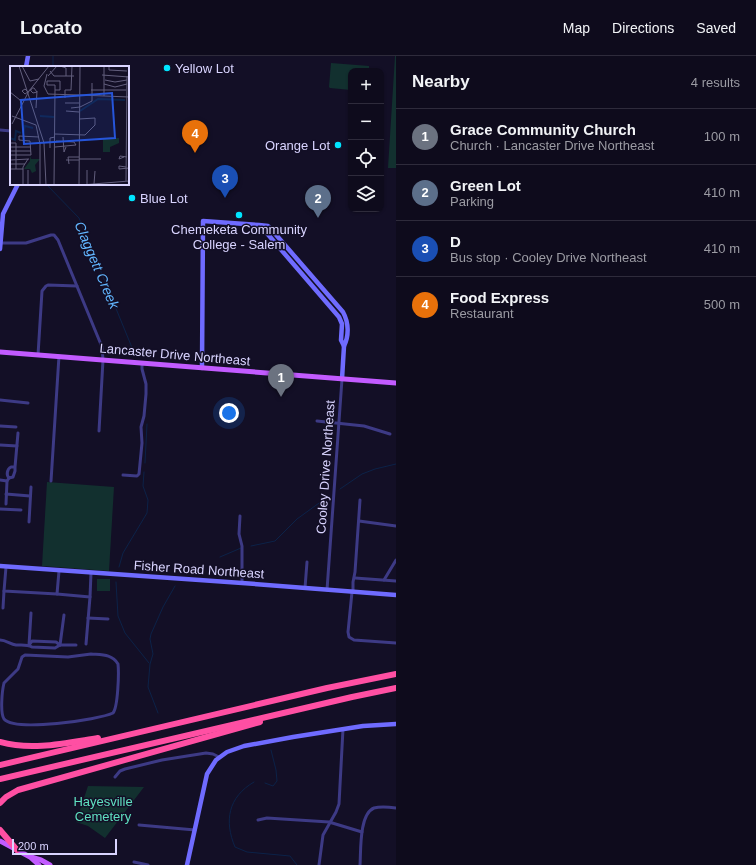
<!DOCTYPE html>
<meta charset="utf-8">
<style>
body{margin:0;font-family:Arial,sans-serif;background:#171425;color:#f1f3f6}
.controls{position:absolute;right:12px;top:12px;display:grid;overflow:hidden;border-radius:8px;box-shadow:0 1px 3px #0004}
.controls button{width:36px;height:36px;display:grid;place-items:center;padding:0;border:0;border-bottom:1px solid #2e2b3b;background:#0e0b1c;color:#f1f3f6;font:20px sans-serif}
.scale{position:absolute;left:12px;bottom:10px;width:105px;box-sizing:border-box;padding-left:4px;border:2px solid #d9d4ff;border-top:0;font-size:11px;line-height:14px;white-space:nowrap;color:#d9d4ff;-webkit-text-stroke:3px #130f26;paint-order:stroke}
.you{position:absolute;left:229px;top:357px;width:14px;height:14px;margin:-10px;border:3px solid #fff;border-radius:50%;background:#1a73e8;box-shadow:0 0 0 6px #1a73e833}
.badge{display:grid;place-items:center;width:26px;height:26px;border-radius:50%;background:#7c3aed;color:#fff;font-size:13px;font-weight:700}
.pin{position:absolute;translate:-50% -33px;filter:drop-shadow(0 1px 2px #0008)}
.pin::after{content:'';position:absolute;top:21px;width:14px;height:12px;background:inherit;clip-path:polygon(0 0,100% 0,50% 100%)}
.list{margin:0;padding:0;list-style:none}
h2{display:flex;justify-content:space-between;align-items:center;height:52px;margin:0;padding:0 16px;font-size:17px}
h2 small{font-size:13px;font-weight:400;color:#9b9ba3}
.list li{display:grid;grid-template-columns:26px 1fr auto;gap:12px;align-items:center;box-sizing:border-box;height:56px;padding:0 16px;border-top:1px solid #2e2b3b}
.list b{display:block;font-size:15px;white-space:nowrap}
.list p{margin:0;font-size:13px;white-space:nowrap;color:#9b9ba3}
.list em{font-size:13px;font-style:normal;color:#9b9ba3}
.icon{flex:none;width:22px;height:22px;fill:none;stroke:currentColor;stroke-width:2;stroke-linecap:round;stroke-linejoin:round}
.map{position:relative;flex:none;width:396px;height:809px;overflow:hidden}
header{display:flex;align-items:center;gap:24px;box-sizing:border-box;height:56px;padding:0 20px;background:#0e0b1c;border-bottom:1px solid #2e2b3b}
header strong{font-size:19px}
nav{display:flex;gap:22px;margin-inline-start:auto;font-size:14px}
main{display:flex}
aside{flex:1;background:#0e0b1c}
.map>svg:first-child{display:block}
</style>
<header>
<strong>Locato</strong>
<nav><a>Map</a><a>Directions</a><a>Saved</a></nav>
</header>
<main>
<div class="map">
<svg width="396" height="809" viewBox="0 0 396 809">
<rect width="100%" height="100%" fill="#130f26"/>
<g fill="#12302f">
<polygon points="395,0 396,0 396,112 388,112"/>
<polygon points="331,7 369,10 369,15 351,15 351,34 330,32 329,31"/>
<polygon points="47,426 114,431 109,515 42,510"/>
<rect x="97" y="523" width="13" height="12"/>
<polygon points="88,730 144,731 105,782 88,770 76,766"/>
</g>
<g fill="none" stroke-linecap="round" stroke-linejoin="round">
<g stroke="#0c2248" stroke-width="1">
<polyline points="53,11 53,0"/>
<polyline points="46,128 79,162 135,299"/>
<polyline points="145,407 147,368"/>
<polyline points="340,433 362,418 375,413 396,408"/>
<polyline points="251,490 275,485 297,463 326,442"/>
<polyline points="220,501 241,492"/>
<polyline points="119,511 123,497 147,457 148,444 143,430 144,416"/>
<polyline points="116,526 118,560 125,577 149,607"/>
<polyline points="158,657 148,631 150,608 153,598 150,583 151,578 163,551 175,530"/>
<path d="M254,726c-26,15 -30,39 -19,65l12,5 43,4 7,9"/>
<polyline points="265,727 273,730 277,725 276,714 271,694"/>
</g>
<g stroke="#3d3a85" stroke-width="3">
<polyline points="0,74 11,75"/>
<polyline points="0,187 26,187 51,179 54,179 58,184 102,291 103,304 99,375"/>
<polyline points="38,299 42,235 46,230 48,229 77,230"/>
<polyline points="0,344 28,347"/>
<polyline points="317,365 364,370 390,378"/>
<polyline points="0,370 16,371"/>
<polyline points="0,389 17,390"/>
<path d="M15,411h-4c-4,2 -5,8 -2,11l4,-1 2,-6v-4l3,-34"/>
<polyline points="123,419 137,420 139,418 142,387 141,371 144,360 146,338 146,328 142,313 142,307"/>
<polyline points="0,424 7,425"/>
<polyline points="51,425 59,300"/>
<polyline points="6,438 30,440"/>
<polyline points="6,448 7,425 9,422"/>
<polyline points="0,453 21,454"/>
<polyline points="240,460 239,478 242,490 242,527"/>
<polyline points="359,465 396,470"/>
<polyline points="29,466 31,431"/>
<polyline points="6,511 4,535 57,538 59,515"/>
<polyline points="355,522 396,525"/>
<polyline points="384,524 396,504"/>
<polyline points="305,532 307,506"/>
<polyline points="327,534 342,323"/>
<polyline points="352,536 348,576 349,581 354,584 396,587"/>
<polyline points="353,536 353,526 355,516 360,444"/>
<polyline points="57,538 90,541 86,588"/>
<polyline points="90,541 91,517"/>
<polyline points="3,552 4,535"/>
<polyline points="88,562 108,563"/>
<path d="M0,584c6,0 10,4 16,5 5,0 11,-1 16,2l23,1 5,-3h16"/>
<polyline points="29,589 32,585 56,586 60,589"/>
<polyline points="29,589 31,557"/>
<polyline points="60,589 64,559"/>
<path d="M91,598c11,1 21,0 27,10 1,9 0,43 -5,49 -15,7 -98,19 -109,6 -4,-6 -2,-28 0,-36l14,-14 4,-12 3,-2 43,2z"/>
<polyline points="115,721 120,715 125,713 162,704 206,697 213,698 219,701"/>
<polyline points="258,764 267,762 329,766 362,776"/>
<polyline points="139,769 195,774"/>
<polyline points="134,806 148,809"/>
<polyline points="319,809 323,779 336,756 339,748 343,673"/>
<path d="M360,809c1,-14 -1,-51 14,-57 7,-2 15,-1 22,0"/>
</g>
<g stroke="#6f6bff" stroke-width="4.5">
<polyline points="26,11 28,0"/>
<polyline points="262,170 265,175 339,261 342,268 341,284 344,290 342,323"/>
<polyline points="0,193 3,158 18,128"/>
<path d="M202,312l1,-147 56,4 9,1 3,3 72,83c6,11 6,24 1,34"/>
<polyline points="0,510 242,527 396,539"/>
<polyline points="187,809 207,718 216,704 227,696 244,690 293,681 363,670 396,668"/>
</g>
<g stroke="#c25bff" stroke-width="5">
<polyline points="0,296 396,327"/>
<polyline points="0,785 30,801 39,809"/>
<polyline points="31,801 41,804 50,809"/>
</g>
<g stroke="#ff4fa3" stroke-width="6">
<path d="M0,686c32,9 66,1 98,-4"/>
<polyline points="0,709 327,632 396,618"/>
<polyline points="0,723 352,641 396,632"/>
<polyline points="0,747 6,741 18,734 260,666"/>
<polyline points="0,774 17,794"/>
</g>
</g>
<g fill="#00e5ff" stroke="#130f26" stroke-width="1.5">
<circle cx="167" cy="12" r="4"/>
<circle cx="338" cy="89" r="4"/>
<circle cx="132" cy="142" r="4"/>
<circle cx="239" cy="159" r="4"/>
</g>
<g text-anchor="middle" stroke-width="3" stroke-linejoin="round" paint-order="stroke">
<g font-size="13" fill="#d9d4ff" stroke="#130f26" text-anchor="start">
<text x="175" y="17">Yellow Lot</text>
<text x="330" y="94" text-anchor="end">Orange Lot</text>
<text x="140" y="147">Blue Lot</text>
<text x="239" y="178" text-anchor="middle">Chemeketa Community<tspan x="239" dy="15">College - Salem</tspan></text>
</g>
<g font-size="13" fill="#d9d4ff" stroke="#130f26">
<text transform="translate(175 298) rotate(5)" y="5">Lancaster Drive Northeast</text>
<text transform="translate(325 411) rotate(-86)" y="5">Cooley Drive Northeast</text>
<text transform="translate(199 513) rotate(4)" y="5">Fisher Road Northeast</text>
</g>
<g font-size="13" fill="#5fe0c0" stroke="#130f26">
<text x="103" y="750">Hayesville<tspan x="103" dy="15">Cemetery</tspan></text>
</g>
<g font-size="14" font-style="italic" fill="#62b6ff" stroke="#130f26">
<text transform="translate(97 209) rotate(67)" y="5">Claggett Creek</text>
</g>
</g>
<g transform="translate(10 10)">
<rect width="119" height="119" fill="#130f26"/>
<path d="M93,72h16v5l-9,4v5h-7zM20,90l1,3h9l-5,6 1,6 -4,2 -2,-4h-6l6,-8z" fill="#12302f"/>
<path fill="none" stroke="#0c2248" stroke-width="2" d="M70,45l18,-12 27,1M30,50l14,1M13,67l2,-7 8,2M0,72l5,2 1,-9 5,2"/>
<path fill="none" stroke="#625e7d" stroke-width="1" d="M9,0l25,77 2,42M12,0l8,15 9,-2M50,0l6,2v8M94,0v30M99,0v4l18,1M40,5l4,5h20M37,8l-3,12 4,8 31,1M92,9l27,2M38,10l9,-10M95,14l10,2 12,-2M37,15h13v9h-5v-5h-8zM94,18l11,3 12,-3M20,24h1l1,-2h2l3,4 -4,1 -2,-2 -1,-2M81,24h35M0,26l10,8 1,3M18,26l-3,-3 -3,2 3,3 4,-3M70,29l49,2M55,32v-8h6l1,-24M55,37h14M26,42l1,-17M61,42l9,-1 12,-6v-18M56,45l13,1M2,50l24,9 4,19v41M2,58l17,-33 20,-25M45,68l30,1 10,-10v-7l-16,1M53,71l1,15 2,-5M0,77h6v26M0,81h21M45,81l21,-2 -2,-3 -18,-1M40,82v-10l5,-1M0,85h21M0,89h21l-1,-14 -11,-1v-4l20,1M114,91l-5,2 1,-3 7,1M69,93h22M0,94l19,-1M56,94h13M0,98h15M59,98l-1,-7h11M116,101l-7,-1v3l10,-1M0,103h13M77,104v15M116,115l1,-105M84,118l1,-13M13,119v-18l5,-8M18,119v-15M44,119l1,-95M69,119l1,-119M71,119l48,-4"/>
<path fill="#2655da" fill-opacity="0.15" stroke="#2655da" stroke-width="2" d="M102,27l3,45 -91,6 -3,-44z"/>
<rect width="119" height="119" fill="none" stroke="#d9d4ff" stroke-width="2"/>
</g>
</svg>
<div class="controls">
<button>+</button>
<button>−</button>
<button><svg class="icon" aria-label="locate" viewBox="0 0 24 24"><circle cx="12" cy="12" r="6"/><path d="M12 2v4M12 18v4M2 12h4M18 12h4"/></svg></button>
<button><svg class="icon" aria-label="layers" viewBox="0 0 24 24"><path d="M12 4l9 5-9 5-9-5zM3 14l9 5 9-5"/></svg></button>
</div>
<div class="scale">200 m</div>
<div class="you"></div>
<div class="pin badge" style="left:281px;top:341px;background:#6b7280">1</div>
<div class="pin badge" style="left:318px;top:162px;background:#5c6f8a">2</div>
<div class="pin badge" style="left:225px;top:142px;background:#1a4fb4">3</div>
<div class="pin badge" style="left:195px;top:97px;background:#e8710a">4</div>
</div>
<aside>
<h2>Nearby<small>4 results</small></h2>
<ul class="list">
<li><span class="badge" style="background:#6b7280">1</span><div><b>Grace Community Church</b><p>Church · Lancaster Drive Northeast</p></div><em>100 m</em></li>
<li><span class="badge" style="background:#5c6f8a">2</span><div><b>Green Lot</b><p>Parking</p></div><em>410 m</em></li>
<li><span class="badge" style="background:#1a4fb4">3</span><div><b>D</b><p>Bus stop · Cooley Drive Northeast</p></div><em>410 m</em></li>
<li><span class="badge" style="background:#e8710a">4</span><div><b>Food Express</b><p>Restaurant</p></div><em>500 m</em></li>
</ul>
</aside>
</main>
